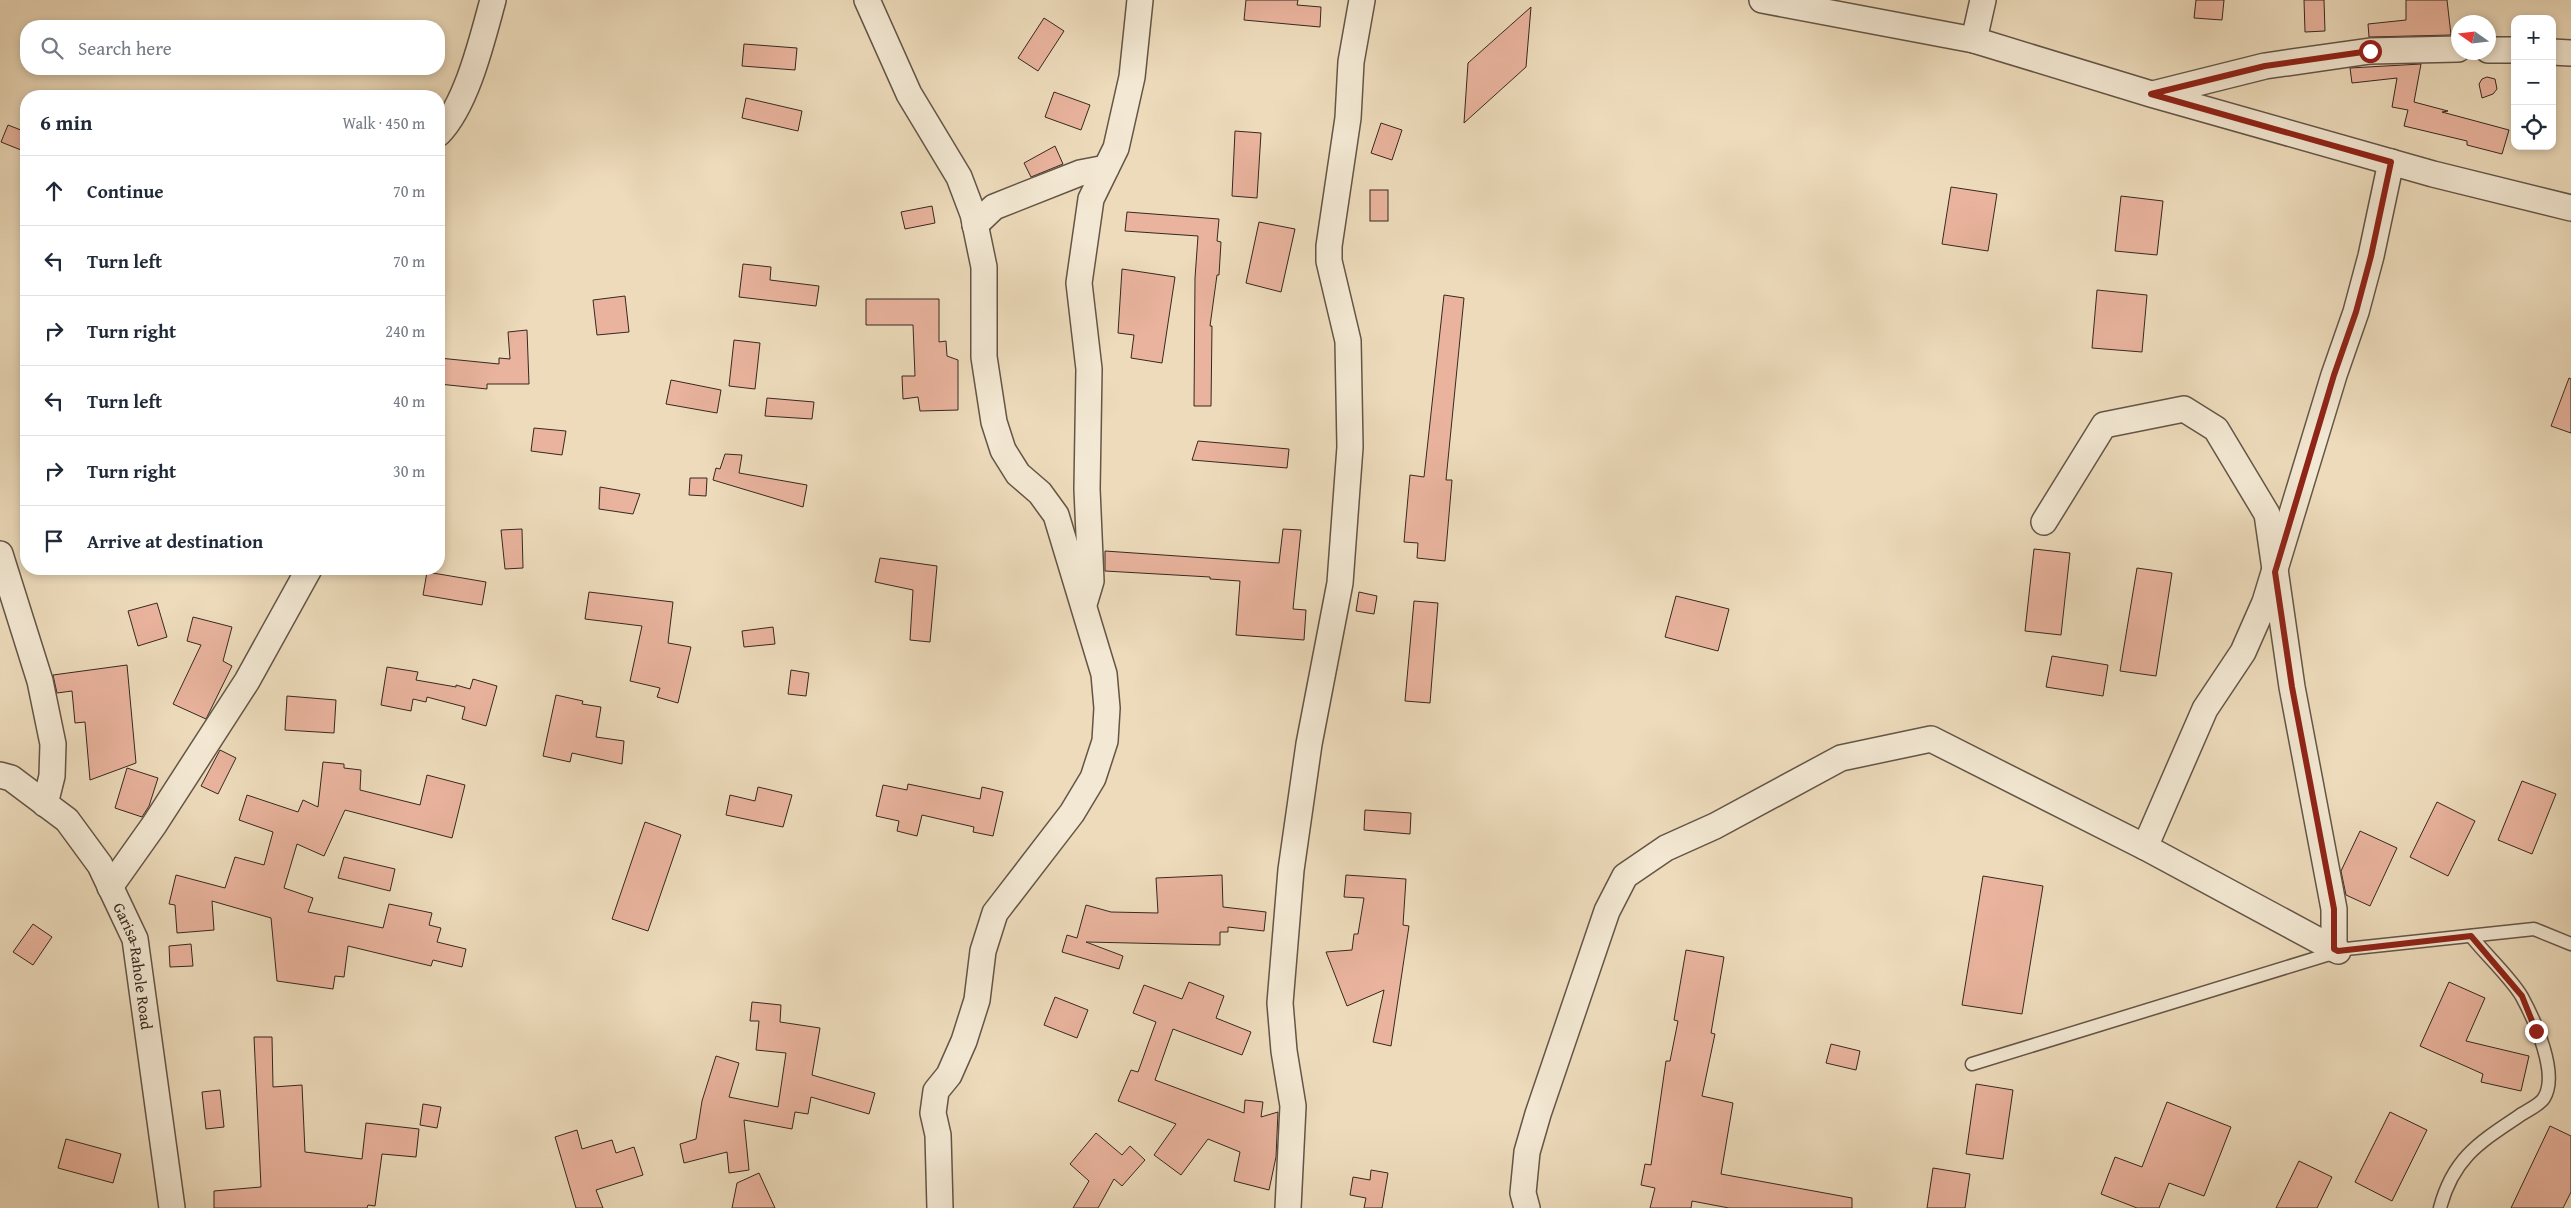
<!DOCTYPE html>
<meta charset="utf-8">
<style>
body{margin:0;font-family:"Gentium Book Plus",serif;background:#f2f2f3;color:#1f2937}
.controls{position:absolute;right:15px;top:15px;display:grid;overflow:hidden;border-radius:10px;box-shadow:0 2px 8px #0003}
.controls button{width:45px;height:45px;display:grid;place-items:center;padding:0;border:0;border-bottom:1px solid #e0e1e3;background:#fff;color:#1f2937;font:25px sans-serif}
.compass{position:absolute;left:2451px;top:15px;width:45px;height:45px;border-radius:50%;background:#fff;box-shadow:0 2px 8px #0003;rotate:284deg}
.stop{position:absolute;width:15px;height:15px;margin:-11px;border:4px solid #8f2418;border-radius:50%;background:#fff}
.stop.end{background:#8f2418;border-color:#fff;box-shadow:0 1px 5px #0008}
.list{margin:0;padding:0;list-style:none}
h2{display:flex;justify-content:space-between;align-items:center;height:65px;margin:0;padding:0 20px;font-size:21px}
h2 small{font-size:16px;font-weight:400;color:#747a83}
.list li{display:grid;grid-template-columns:32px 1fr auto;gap:15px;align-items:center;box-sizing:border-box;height:70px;padding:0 20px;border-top:1px solid #e0e1e3}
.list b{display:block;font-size:19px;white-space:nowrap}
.list em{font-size:16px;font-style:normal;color:#747a83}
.icon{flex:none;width:28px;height:28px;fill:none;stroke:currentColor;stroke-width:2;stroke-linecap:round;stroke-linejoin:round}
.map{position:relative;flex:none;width:2571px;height:1208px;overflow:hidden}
.search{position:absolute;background:#fff;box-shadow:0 2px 8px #0003;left:20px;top:20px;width:425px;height:55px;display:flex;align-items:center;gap:12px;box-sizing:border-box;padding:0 18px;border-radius:20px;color:#747a83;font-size:19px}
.panel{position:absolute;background:#fff;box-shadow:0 2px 8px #0003;left:20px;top:90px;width:425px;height:485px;border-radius:20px}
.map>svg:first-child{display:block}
</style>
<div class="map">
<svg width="2571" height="1208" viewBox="0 0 2571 1208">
<rect width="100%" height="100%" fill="#eddbbb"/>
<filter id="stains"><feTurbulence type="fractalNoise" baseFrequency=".004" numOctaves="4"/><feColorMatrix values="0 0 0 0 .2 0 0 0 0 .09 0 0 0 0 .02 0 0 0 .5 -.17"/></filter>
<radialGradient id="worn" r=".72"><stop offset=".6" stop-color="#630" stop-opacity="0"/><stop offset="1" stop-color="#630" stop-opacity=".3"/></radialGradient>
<g fill="#e9b39d" stroke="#372820">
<polygon points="1246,0 1298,0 1297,5 1321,7 1320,27 1244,20"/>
<polygon points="2196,0 2224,0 2222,20 2194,18"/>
<polygon points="2304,0 2324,0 2325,31 2305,32"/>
<polygon points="2406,0 2447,0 2451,35 2369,37 2368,24 2406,20"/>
<polygon points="1531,7 1526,67 1464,123 1468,63"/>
<polygon points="1044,18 1064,31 1038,71 1018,58"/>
<polygon points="744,44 797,48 795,70 742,66"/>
<polygon points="2421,64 2414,102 2448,111 2442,112 2509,130 2502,154 2467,145 2467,141 2404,126 2408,110 2392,107 2397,78 2352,83 2350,68"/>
<polygon points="2487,77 2495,79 2497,89 2493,94 2482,98 2479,84 2482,79"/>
<polygon points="1054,92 1090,105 1081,130 1045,117"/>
<polygon points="746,98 802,111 798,131 742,118"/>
<polygon points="1381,123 1402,130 1392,160 1371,153"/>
<polygon points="8,125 26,132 26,152 1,142"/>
<polygon points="1235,131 1261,133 1257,198 1232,196"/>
<polygon points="1055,146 1063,164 1031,177 1024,163"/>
<polygon points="1951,187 1997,194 1988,251 1942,244"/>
<rect x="1370" y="190" width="18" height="31"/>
<polygon points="2121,196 2163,201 2157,255 2115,251"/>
<polygon points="932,206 935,223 905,229 901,212"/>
<polygon points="1127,212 1219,219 1217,241 1221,242 1219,275 1217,275 1210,326 1212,326 1211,406 1194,406 1195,278 1198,236 1125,231"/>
<polygon points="1259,222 1295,229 1281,292 1246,283"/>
<polygon points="743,264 771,267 770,280 819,286 816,306 739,297"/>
<polygon points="1122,269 1175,277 1162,363 1131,358 1134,335 1118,333"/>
<polygon points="2097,290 2147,295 2142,352 2092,348"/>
<polygon points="1444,295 1464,298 1446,480 1452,480 1445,561 1417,558 1418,543 1404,542 1410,475 1424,477"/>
<polygon points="625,296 629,332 597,335 593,300"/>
<polygon points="866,299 939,299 939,342 946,341 947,356 958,360 958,410 920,411 918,397 903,399 902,376 915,376 913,325 866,325"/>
<polygon points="527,330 529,384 487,384 487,389 439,384 439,358 499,364 499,358 510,359 508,332"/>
<polygon points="734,340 760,343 755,389 729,386"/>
<polygon points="2569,378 2571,379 2571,433 2551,426"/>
<polygon points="671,380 721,390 717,413 666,404"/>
<polygon points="767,398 814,402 812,419 765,416"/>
<polygon points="534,428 566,431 562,455 531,451"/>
<polygon points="1198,441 1289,449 1287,468 1192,460"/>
<polygon points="725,454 742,455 739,473 807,485 803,507 713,480 716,468 720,469"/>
<polygon points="690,478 707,478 706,496 689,495"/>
<polygon points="600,487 640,494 633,514 599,509"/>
<polygon points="522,529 523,568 505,569 501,530"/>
<polygon points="1283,529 1301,530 1293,609 1306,610 1304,640 1236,635 1240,581 1210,579 1210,577 1105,571 1105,551 1279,563"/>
<polygon points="2034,549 2070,553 2061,635 2025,631"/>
<polygon points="880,558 937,566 930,642 910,640 913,590 875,582"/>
<polygon points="2137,568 2172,573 2156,676 2120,671"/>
<polygon points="427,572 486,582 482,605 423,595"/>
<polygon points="589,592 673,602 668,643 691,647 678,703 657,697 660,688 630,681 642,626 585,619"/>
<polygon points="1359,592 1377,596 1374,614 1356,611"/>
<polygon points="1676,596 1729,609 1718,651 1665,637"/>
<polygon points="1414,601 1438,603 1430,703 1405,701"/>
<polygon points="157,603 167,637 138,646 128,611"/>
<polygon points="193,617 232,627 223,661 232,666 206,719 173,704 201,645 187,641"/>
<polygon points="773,627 775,644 744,647 742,631"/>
<polygon points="2052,656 2108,665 2103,696 2046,687"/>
<polygon points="127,665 136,763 90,780 85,722 75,723 72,691 57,693 53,675"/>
<polygon points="387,667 418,672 416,680 456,687 456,685 470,689 473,679 497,686 486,726 462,719 465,707 427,697 426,702 413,699 411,711 381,705"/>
<polygon points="791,670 809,673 806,696 788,694"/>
<polygon points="556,695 583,701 582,704 601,707 596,737 624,741 622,764 572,753 570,762 543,756"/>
<polygon points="287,696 336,700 334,733 285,730"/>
<polygon points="220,750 236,758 218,794 201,786"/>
<polygon points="323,762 344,764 344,768 361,770 360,790 420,805 427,775 465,785 452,838 345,810 324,856 297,844 284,888 313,898 308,912 383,928 389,904 432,913 429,925 441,928 437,942 466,949 462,967 433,960 431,966 348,946 344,977 335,976 333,989 277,981 271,918 212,901 214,930 177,933 175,905 169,904 176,875 225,888 235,857 264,865 273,832 239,820 247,795 298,812 303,800 318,807"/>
<polygon points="127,768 158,778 149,806 142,817 115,808"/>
<polygon points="2522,781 2556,794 2532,854 2498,840"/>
<polygon points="908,784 980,799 982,787 1003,792 993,836 973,832 974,827 922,815 917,836 897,831 899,821 876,816 883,785 907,790"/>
<polygon points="758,787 792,795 783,827 726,815 730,795 755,801"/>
<polygon points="2437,802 2475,821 2448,876 2410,857"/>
<polygon points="1365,810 1411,813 1410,834 1364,830"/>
<polygon points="645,822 681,835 648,931 612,919"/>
<polygon points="2360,831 2397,848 2370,906 2346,895 2341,871"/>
<polygon points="344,857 395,869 390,891 338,878"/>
<polygon points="1222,875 1223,907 1266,912 1264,931 1228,927 1228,932 1220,932 1220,945 1086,942 1123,956 1119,969 1062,952 1067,935 1077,938 1086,905 1111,912 1158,913 1156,878"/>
<polygon points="1346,875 1406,879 1403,925 1409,926 1391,1046 1373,1042 1384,990 1347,1006 1326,952 1352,950 1354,934 1358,934 1364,898 1344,897"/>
<polygon points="1983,876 2043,886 2022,1014 1962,1005"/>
<polygon points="33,924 52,937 33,965 13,952"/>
<polygon points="191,944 193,966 170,967 169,946"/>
<polygon points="1686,950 1724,957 1711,1033 1715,1034 1702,1096 1733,1103 1721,1174 1852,1198 1852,1208 1729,1208 1692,1201 1691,1208 1650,1208 1655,1188 1641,1185 1645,1164 1651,1165 1666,1061 1670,1061 1678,1021 1674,1020"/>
<polygon points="1189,982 1224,996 1216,1018 1251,1032 1242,1055 1173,1029 1155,1080 1244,1113 1245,1100 1263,1102 1261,1117 1278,1112 1276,1157 1269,1190 1234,1181 1240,1152 1208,1139 1181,1175 1154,1155 1176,1124 1118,1101 1131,1070 1138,1072 1156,1022 1133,1013 1144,985 1182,999"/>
<polygon points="2449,982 2485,998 2466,1041 2529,1056 2521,1091 2481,1082 2483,1074 2420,1046"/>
<polygon points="1055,997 1088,1010 1077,1038 1044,1025"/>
<polygon points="752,1002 781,1005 780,1022 820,1028 812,1075 875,1093 869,1114 811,1097 808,1114 795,1112 792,1129 744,1120 749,1170 729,1173 727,1152 684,1163 680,1144 696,1139 702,1101 716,1056 739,1063 729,1097 778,1107 786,1053 756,1050 759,1021 750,1021"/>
<polygon points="254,1037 272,1037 273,1087 302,1085 305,1152 362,1159 366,1123 419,1129 416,1157 382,1154 375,1206 368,1205 367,1208 214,1208 214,1191 261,1187"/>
<polygon points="1831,1044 1860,1051 1856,1070 1826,1063"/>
<polygon points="1976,1084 2013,1090 2003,1159 1966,1154"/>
<polygon points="220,1090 224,1127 206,1129 202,1092"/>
<polygon points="2167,1102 2231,1127 2204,1196 2169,1183 2159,1208 2137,1208 2101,1194 2115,1157 2142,1167"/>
<polygon points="423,1104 441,1107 437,1128 420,1125"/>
<polygon points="2390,1112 2427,1130 2392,1201 2355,1182"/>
<polygon points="2550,1126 2571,1136 2571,1192 2563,1208 2511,1208"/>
<polygon points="577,1130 582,1149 612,1140 616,1153 634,1147 643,1175 596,1190 603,1208 576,1208 555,1137"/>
<polygon points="1096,1133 1122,1155 1130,1146 1145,1160 1122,1186 1114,1179 1098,1208 1073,1208 1089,1181 1070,1164"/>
<polygon points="66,1139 121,1154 113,1183 58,1168"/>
<polygon points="2299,1161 2332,1177 2317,1208 2276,1208"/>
<polygon points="1933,1168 1970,1174 1965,1208 1927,1208"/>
<polygon points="1371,1170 1388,1173 1382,1208 1364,1208 1366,1198 1350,1195 1353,1177 1370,1180"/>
<polygon points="759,1173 775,1208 732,1208 737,1183"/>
</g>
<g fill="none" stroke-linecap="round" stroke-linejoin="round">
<defs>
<g id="lane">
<polyline points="1972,1064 2346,949 2534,929 2571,944"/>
<path d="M2440,1208c13,-50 40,-66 79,-92 7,-5 21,-11 25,-18 15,-24 -9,-77 -22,-101 -10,-18 -37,-43 -51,-61"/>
</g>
<g id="street">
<polyline points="867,0 909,94 959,177 973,214 984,267 984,357 994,422 1003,450 1018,474 1040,493 1056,515 1104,674 1107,708 1105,741 1093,778 1072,813 995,913 983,951 977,1000 964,1041 949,1075 936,1091 933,1113 938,1135 940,1208"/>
<polyline points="1762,0 1974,40 2151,94 2433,174 2571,208"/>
<polyline points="1974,40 1983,0"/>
<polyline points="2488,50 2515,50"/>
<polyline points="2552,52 2571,53"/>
<polyline points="2153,94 2265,66 2370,51 2458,49"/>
<path d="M439,133c28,-29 43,-93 54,-133"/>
<polyline points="975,225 994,207 1080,173 1106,168"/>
<polyline points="2044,522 2104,425 2184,409 2216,429 2267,514 2292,687 2334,909 2334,949"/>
<polyline points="0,554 40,681 53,744 52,776 45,804"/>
<polyline points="1085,601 1091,581 1087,489 1089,369 1079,283 1091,199 1116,148 1132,77 1140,0"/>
<path id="s1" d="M0,775l11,3 56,42 33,45 35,74 37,269"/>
<polyline points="2145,847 2205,709 2243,652 2265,602 2334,375 2356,312 2371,256 2391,162"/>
<polyline points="110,887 154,825 247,681 309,569"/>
<polyline points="1288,1208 1293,1106 1284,1051 1280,1003 1291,870 1309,744 1340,583 1350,447 1348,341 1329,261 1329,246 1348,118 1351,62 1362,0"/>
<polyline points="1527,1208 1523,1193 1527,1152 1538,1114 1607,911 1625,876 1666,848 1715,826 1841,758 1931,739 2145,847 2338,951"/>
</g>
</defs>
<use href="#lane" stroke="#645547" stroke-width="15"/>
<use href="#street" stroke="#645547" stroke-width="28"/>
<use href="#lane" stroke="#f3e8d3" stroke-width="12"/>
<use href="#street" stroke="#f3e8d3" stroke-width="25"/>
</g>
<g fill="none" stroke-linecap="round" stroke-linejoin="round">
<polyline stroke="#8f2418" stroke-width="6" points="2370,51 2265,66 2151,94 2391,162 2371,256 2356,312 2334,375 2275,572 2292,687 2334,909 2334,949 2338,951 2471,936 2522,996 2536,1031"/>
</g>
<g text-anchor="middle" stroke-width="5" stroke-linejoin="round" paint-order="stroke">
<g font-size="16" fill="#372820" stroke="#f3e8d3">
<text dy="6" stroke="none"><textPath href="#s1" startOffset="245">Garisa-Rahole Road</textPath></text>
</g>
</g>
<rect width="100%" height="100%" filter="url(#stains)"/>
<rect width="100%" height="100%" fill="url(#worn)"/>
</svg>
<div class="controls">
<button>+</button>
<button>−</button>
<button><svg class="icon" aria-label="locate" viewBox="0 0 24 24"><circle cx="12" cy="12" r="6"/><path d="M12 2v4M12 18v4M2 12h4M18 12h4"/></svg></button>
</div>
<svg class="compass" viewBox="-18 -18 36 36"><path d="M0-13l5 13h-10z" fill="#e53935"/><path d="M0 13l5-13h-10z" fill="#747a83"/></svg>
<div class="stop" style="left:2370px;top:51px"></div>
<div class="stop end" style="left:2536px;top:1031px"></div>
<div class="search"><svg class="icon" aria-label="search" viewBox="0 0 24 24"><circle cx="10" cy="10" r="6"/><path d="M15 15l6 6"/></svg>Search here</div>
<section class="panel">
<h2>6 min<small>Walk · 450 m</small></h2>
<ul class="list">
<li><svg class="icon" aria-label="ahead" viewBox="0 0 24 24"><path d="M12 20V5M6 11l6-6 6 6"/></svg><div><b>Continue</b></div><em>70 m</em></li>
<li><svg class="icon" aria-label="left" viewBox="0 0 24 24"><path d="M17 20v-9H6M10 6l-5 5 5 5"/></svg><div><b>Turn left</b></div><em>70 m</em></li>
<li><svg class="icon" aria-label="right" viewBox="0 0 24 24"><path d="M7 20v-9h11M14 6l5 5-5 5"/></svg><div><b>Turn right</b></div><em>240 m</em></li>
<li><svg class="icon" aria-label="left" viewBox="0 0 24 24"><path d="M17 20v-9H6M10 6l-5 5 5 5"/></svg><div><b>Turn left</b></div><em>40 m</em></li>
<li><svg class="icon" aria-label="right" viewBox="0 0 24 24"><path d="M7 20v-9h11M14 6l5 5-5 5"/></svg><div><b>Turn right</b></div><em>30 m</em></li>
<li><svg class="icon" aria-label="arrive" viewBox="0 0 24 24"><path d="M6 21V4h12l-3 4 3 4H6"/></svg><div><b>Arrive at destination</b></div></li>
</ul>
</section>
</div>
